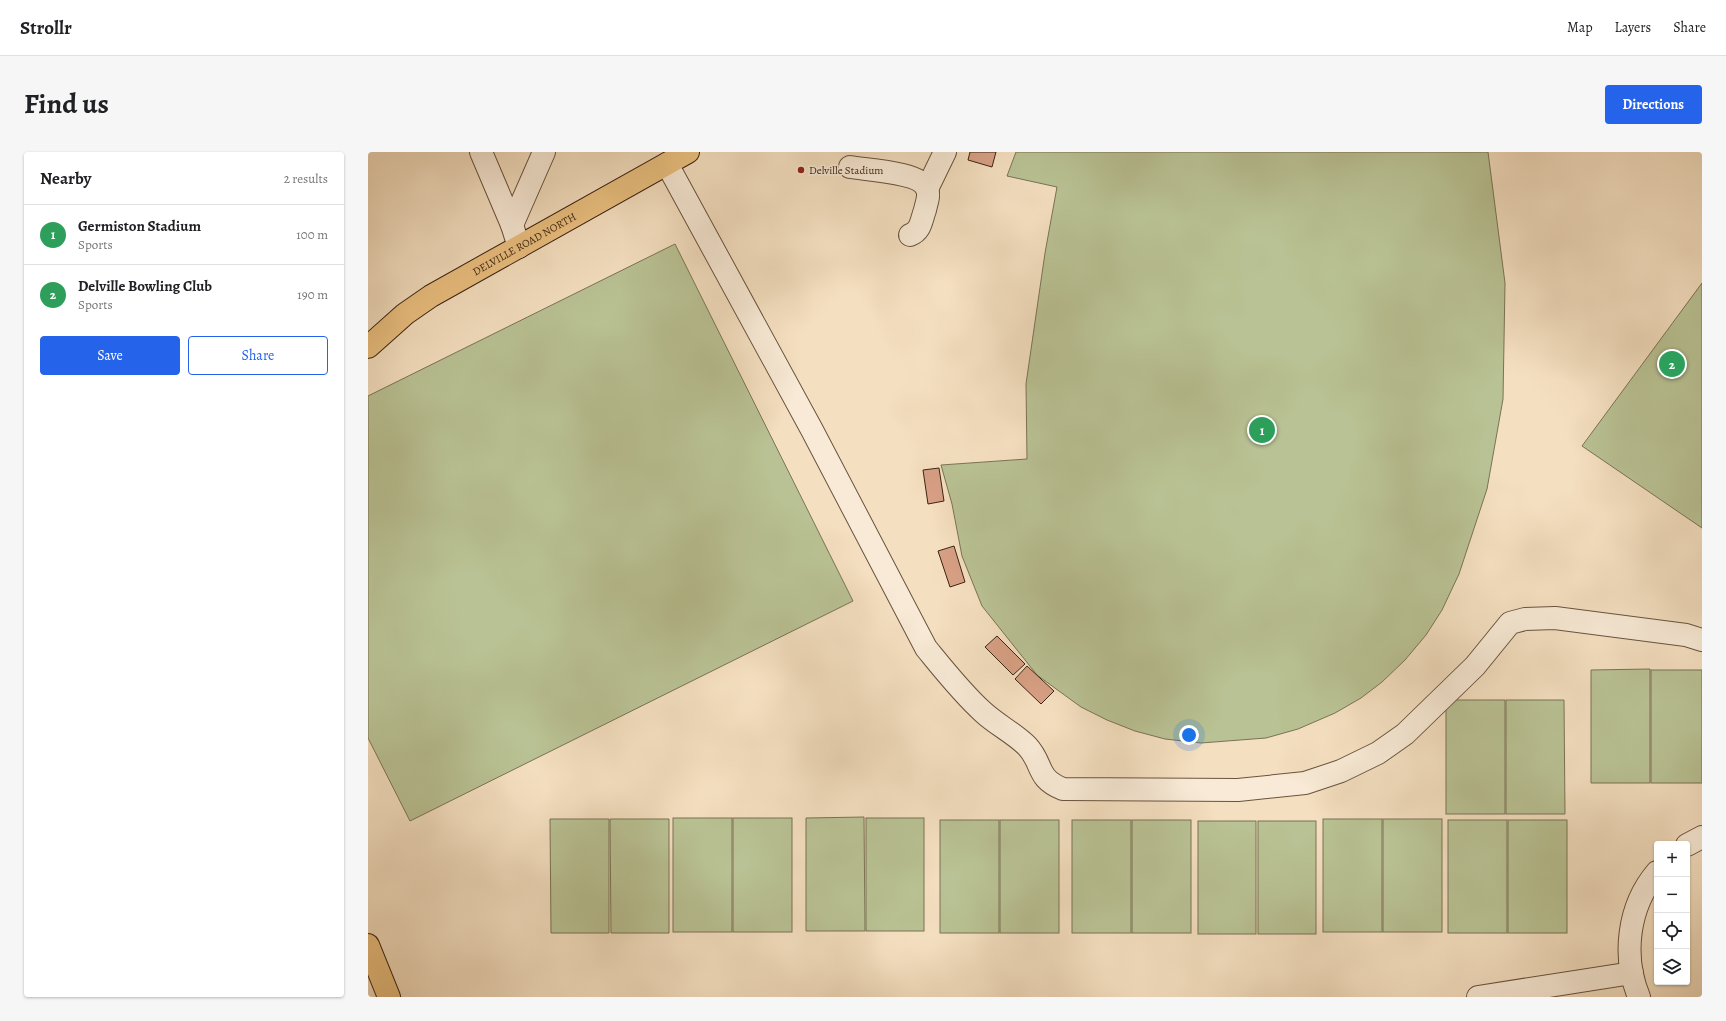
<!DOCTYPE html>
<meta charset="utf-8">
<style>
body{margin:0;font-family:Alegreya,serif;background:#f6f6f6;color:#202124}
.controls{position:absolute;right:12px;bottom:12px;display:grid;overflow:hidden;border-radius:4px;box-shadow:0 1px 3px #0004}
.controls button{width:36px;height:36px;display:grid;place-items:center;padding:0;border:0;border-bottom:1px solid #e0e0e0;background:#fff;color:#202124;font:20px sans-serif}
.you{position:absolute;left:821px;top:583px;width:14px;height:14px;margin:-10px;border:3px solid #fff;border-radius:50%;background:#1a73e8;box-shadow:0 0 0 6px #1a73e833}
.badge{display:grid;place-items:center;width:26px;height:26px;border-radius:50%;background:#2563eb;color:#fff;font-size:13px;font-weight:700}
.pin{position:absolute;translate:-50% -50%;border:2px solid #fff;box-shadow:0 1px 4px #0006}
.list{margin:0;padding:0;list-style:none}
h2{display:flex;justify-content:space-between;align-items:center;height:52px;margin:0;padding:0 16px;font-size:17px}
h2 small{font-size:13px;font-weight:400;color:#757577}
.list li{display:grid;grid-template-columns:26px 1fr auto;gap:12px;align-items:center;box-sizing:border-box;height:60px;padding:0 16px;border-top:1px solid #e0e0e0}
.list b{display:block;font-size:15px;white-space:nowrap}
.list p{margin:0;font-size:13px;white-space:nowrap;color:#757577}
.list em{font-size:13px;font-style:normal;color:#757577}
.actions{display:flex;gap:8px;padding:12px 16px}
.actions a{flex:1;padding:9px 0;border:1px solid #2563eb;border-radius:4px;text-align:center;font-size:14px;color:#2563eb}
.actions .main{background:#2563eb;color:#fff}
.icon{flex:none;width:22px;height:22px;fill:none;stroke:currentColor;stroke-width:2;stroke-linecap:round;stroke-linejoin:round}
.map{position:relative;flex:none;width:1334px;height:845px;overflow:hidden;border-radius:4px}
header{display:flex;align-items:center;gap:24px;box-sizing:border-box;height:56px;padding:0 20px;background:#fff;border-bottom:1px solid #e0e0e0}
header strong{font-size:19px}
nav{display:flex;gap:22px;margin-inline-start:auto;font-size:14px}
.intro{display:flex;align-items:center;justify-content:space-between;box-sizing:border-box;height:96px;padding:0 24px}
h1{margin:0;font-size:28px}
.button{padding:10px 18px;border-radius:4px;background:#2563eb;color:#fff;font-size:14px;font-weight:700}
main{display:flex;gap:24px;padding:0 24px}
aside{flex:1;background:#fff;border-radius:4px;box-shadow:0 1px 3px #0004}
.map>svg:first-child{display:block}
</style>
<header>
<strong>Strollr</strong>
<nav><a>Map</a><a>Layers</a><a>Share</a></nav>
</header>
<div class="intro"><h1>Find us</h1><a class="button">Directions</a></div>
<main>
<aside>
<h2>Nearby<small>2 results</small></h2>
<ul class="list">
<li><span class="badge" style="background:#2e9e5b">1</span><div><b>Germiston Stadium</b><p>Sports</p></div><em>100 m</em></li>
<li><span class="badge" style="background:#2e9e5b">2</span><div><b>Delville Bowling Club</b><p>Sports</p></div><em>190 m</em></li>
</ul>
<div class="actions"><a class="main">Save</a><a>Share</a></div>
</aside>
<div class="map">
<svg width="1334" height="845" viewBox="0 0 1334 845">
<rect width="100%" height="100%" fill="#f4dfc0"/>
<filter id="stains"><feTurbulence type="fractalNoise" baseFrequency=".005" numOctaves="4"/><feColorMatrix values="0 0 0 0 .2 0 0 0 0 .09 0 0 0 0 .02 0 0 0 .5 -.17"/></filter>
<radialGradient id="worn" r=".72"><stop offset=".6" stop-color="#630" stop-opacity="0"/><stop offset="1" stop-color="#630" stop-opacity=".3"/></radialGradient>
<g fill="#b9c294" stroke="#7a7354">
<polygon points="648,0 1120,0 1137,131 1135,247 1119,337 1091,422 1074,458 1058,483 1037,508 1014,530 993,546 967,561 930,577 898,586 833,591 797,587 767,579 739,568 713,555 669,523 614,454 594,404 584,352 573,313 659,307 658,232 677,101 689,35 639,24"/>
<polygon points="307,92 485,449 42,669 0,586 0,244"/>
<polygon points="1334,131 1334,376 1214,294"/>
<polygon points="1282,517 1282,631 1223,631 1223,518"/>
<rect x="1283" y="518" width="51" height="113"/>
<rect x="1078" y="548" width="59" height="114"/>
<polygon points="1138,548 1196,548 1197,662 1138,662"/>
<polygon points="496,665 497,779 438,779 438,666"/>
<rect x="305" y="666" width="59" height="114"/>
<rect x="365" y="666" width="59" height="114"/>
<rect x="498" y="666" width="58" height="113"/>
<polygon points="182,667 241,667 241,781 183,781"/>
<polygon points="242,667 301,667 301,781 243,781"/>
<rect x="955" y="667" width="59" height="113"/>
<rect x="1015" y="667" width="59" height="113"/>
<rect x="572" y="668" width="59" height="113"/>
<rect x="632" y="668" width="59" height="113"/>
<rect x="704" y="668" width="59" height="113"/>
<rect x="764" y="668" width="59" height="113"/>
<rect x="1080" y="668" width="59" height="113"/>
<rect x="1140" y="668" width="59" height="113"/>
<rect x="830" y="669" width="58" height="113"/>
<rect x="890" y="669" width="58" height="113"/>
</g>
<g fill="#d8a085" stroke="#3b2414">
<polygon points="602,0 628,0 624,15 600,8"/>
<polygon points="571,316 576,349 560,352 555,318"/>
<polygon points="586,394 597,430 582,435 570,399"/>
<polygon points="629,484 657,512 645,523 617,495"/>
<polygon points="659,514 686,539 673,552 647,527"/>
</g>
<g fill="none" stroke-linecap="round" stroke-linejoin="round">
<defs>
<g id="minor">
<polyline points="113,0 144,73 151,95"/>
<path d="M299,12l145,266 114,218c18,22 36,45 57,64 14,13 31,21 44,34 17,18 8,32 36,43l175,1 67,-7 36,-12 37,-18 27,-19 70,-68 35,-43 15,-4 30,-1 131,17 16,5"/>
<path d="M482,15c17,3 71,5 77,22 3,7 -1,15 -2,21 -4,11 -4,21 -15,25"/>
<polyline points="559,37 577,0"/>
<polyline points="144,73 176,0"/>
<polyline points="1319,693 1334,685"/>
<polyline points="1110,845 1264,821"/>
<path d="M1271,845c-17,-41 -11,-91 18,-125"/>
</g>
<g id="major">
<path id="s1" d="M0,195l37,-33 26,-18 257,-144"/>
<polyline points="0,793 21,845"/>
</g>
</defs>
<use href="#minor" stroke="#69533f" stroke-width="24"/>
<use href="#major" stroke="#3b2414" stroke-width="24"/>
<use href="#minor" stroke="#f8ead6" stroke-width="22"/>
<use href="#major" stroke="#eac080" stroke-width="22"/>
</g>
<circle fill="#8f2418" stroke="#f8ead6" stroke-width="1.5" cx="433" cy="18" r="4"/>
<g text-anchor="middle" stroke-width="3.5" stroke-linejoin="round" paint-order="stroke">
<g font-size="11" fill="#3b2414" stroke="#f8ead6" text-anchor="start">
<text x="441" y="22">Delville Stadium</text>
</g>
<g font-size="11" fill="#3b2414" stroke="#f8ead6">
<text dy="4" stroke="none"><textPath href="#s1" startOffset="188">DELVILLE ROAD NORTH</textPath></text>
</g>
</g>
<rect width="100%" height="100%" filter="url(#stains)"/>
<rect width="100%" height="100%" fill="url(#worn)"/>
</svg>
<div class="controls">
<button>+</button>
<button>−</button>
<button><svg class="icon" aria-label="locate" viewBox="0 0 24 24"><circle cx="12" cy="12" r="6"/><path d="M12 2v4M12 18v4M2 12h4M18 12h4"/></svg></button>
<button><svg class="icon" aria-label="layers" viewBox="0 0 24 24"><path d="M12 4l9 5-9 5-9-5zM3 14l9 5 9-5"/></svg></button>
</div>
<div class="you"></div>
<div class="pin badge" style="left:894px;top:278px;background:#2e9e5b">1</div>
<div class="pin badge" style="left:1304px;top:212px;background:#2e9e5b">2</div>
</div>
</main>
